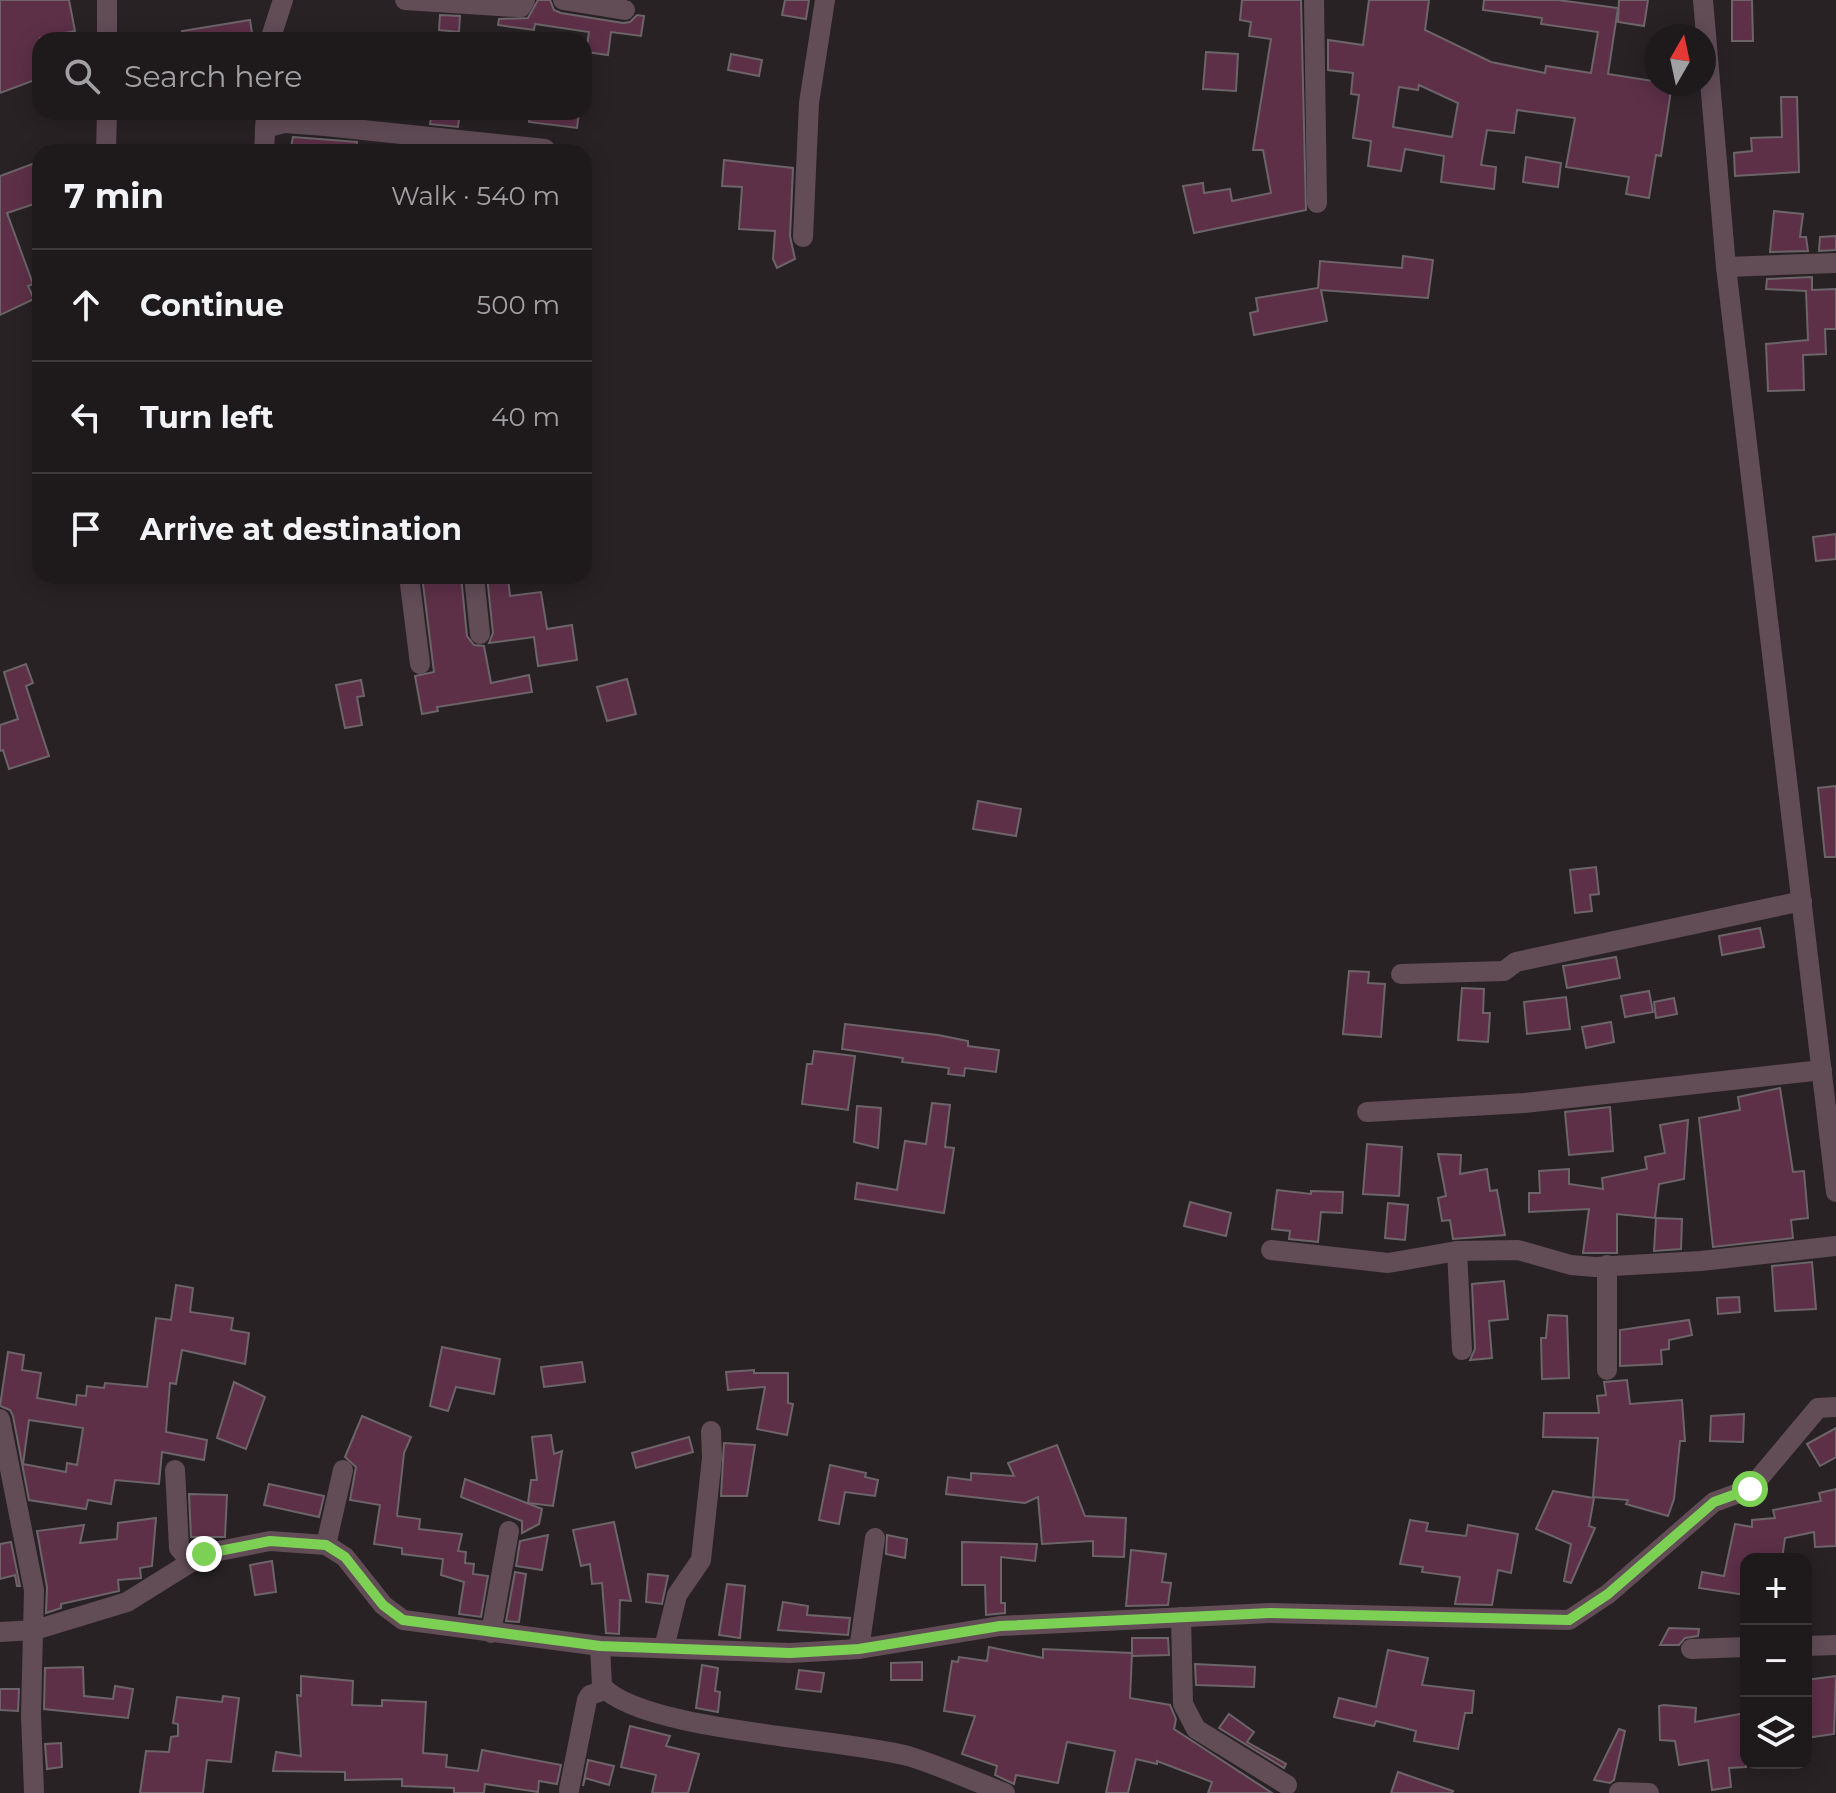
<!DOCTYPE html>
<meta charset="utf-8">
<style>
body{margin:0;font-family:Montserrat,sans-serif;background:#262325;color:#f1f3f6}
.controls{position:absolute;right:24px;bottom:24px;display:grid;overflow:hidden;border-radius:16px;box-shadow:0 4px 20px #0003}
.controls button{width:72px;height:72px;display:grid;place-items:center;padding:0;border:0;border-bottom:2px solid #3c383b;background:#1e1a1c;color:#f1f3f6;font:40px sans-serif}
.compass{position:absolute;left:1644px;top:24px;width:72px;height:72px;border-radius:50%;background:#1e1a1c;box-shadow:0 4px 20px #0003;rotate:9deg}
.stop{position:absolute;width:24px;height:24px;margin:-18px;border:6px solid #7cd155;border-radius:50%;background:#fff}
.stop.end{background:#7cd155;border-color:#fff;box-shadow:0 2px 8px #0008}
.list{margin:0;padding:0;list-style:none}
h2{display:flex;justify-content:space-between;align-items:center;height:104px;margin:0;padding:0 32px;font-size:34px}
h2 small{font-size:26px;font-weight:400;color:#a1a1a3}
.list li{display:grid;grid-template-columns:52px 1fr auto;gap:24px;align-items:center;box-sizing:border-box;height:112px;padding:0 32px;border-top:2px solid #3c383b}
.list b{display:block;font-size:30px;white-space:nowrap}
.list em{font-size:26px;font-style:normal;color:#a1a1a3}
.icon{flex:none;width:44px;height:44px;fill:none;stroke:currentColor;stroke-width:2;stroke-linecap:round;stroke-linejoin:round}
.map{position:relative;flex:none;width:1836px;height:1793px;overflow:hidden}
.search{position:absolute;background:#1e1a1c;box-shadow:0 4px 20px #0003;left:32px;top:32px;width:560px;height:88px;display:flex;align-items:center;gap:20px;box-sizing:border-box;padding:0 28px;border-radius:24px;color:#a1a1a3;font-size:30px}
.panel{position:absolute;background:#1e1a1c;box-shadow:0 4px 20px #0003;left:32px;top:144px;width:560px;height:440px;border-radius:24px}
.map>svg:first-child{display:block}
</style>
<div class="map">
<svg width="1836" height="1793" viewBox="0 0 1836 1793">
<rect width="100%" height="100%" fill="#282225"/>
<g fill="#5d3048" stroke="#6c6468" stroke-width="2" fill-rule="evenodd">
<polygon points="0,0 69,0 75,31 40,38 40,78 0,93"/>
<polygon points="538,0 550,0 554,10 561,13 623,23 630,22 637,15 644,16 641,36 611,32 608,55 586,52 589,32 535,24 534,30 498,25 499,19 528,18"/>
<polygon points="785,0 809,0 806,19 782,15"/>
<polygon points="1242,0 1301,0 1306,210 1194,233 1183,186 1203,183 1204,193 1230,189 1232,201 1271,193 1263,150 1253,150 1271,39 1249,36 1251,22 1240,20"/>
<path d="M1369,0h60l-4,30 66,32 54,11 1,-7 45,7 7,-41 -57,-8 1,-6 -59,-8 1,-10h74l60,8 -10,66 64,10 -11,72 -5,-1 -7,43 -23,-4 3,-17 -63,-10 9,-49 -58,-8 -3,23 -27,-3 -6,35 15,2 -2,22 -53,-7 3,-26 -39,-7 -4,22 -33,-5 3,-25 -18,-3 6,-43 -8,-1 2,-21 -25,-3v-30l35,5zM1419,85l39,18 -6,34 -59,-10 6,-40 19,3z"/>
<polygon points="1619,0 1648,0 1644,26 1618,22"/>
<polygon points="1732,0 1752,0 1753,41 1732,41"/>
<polygon points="440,15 460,16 459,32 439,30"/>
<polygon points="250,20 253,40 182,40 182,31"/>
<polygon points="1206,52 1238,54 1236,91 1203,89"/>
<polygon points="731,54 762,60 759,76 728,70"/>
<polygon points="1781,97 1797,97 1799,172 1735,176 1734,153 1752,151 1751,138 1782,137"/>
<polygon points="432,112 460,112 458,127 430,124"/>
<polygon points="530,112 579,112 577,128 529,122"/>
<polygon points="293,137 357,142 355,152 290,152"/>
<polygon points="1526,157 1561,163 1558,187 1523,182"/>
<polygon points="724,160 793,168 790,236 795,259 777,268 773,259 775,231 739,229 742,187 722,186"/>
<polygon points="35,163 40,177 40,202 7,213 33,284 28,286 34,299 0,315 0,176"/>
<polygon points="1774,211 1803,214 1800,237 1806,237 1808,251 1770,252"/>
<polygon points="1836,236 1836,250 1819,251 1820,237"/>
<polygon points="1403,256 1433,260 1428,298 1321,290 1327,321 1254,335 1250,313 1258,311 1256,298 1318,288 1320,261 1402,268"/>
<polygon points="1812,277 1812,290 1836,289 1836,329 1825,329 1826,354 1803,355 1804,390 1768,391 1766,344 1808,340 1806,291 1766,289 1767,279"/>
<polygon points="1836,534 1836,559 1816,561 1813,537"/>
<polygon points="422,576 461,576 467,636 474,645 484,646 491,683 529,675 532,692 437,707 438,711 422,714 415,676 434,672"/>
<polygon points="487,576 508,578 510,596 541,592 547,629 572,625 577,660 538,666 534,637 489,643 493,633"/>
<polygon points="26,664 33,683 26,686 49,756 9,769 3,750 0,751 0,725 18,719 4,672"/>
<polygon points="627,679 636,714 607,721 597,687"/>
<polygon points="361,680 364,696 357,697 362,725 345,728 336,685"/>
<polygon points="1836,786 1836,857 1825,857 1818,788"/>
<polygon points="978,801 1021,809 1016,836 973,829"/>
<polygon points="1596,867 1599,894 1590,895 1592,911 1575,913 1570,870"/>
<polygon points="1760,928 1764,947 1722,955 1719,936"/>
<polygon points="1616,957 1620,978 1567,988 1563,966"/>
<polygon points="1349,971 1369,972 1368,983 1385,984 1381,1037 1343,1034"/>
<polygon points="1462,988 1484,989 1483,1013 1490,1013 1488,1042 1458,1040"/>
<polygon points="1649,991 1653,1012 1625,1017 1621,996"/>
<polygon points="1566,997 1570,1029 1527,1034 1524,1002"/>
<polygon points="1674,998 1677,1014 1656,1018 1654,1002"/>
<polygon points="1611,1022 1614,1042 1586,1048 1582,1027"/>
<polygon points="845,1024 938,1035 968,1041 968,1046 999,1050 996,1072 965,1068 964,1076 948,1074 949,1068 902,1062 903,1058 842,1049"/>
<polygon points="814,1051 855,1056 848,1110 802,1104 807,1064 812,1064"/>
<polygon points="1780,1088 1793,1172 1804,1171 1808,1218 1791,1220 1793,1238 1713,1247 1699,1118 1740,1110 1738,1097"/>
<polygon points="932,1103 950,1105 945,1147 954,1148 944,1213 855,1199 857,1183 897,1190 905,1141 926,1144"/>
<polygon points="857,1106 881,1108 878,1148 854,1142"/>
<polygon points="1610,1107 1613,1151 1569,1155 1565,1112"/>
<polygon points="1688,1120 1684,1179 1659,1184 1655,1218 1617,1214 1617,1253 1583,1253 1589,1209 1529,1212 1529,1193 1540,1193 1539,1171 1569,1169 1569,1184 1603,1189 1602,1178 1647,1169 1645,1157 1665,1153 1660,1125"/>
<polygon points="1367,1144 1402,1147 1399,1196 1363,1194"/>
<polygon points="1438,1154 1461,1155 1460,1174 1487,1169 1490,1191 1497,1190 1505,1235 1453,1239 1450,1220 1442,1221 1438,1198 1446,1196"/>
<polygon points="1277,1190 1311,1194 1311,1191 1343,1192 1342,1213 1321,1212 1318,1242 1289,1239 1290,1231 1272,1229"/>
<polygon points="1190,1202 1231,1213 1226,1236 1184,1226"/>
<polygon points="1388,1203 1408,1205 1405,1240 1385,1238"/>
<polygon points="1656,1218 1682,1219 1681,1249 1654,1251"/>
<polygon points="1812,1262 1816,1309 1775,1311 1772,1266"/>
<polygon points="1504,1281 1508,1319 1489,1321 1492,1358 1470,1360 1475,1349 1472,1284"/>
<path d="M176,1285l17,3 -3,24 43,6 -2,12 18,3 -4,31 -63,-14 -6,34 -6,-1 -4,49 41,8 -3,20 -42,-8 -3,32 -44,-4 -4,24 -23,-4 -2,9 -57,-9 -16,-84 -3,-6 -10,-4 8,-54 16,3 -2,15 19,3 -4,25 39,7 1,-10 9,1 1,-10 17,2 1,-5 42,4 9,-69 15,2zM29,1420l54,8 -6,37 -10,-2 -1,9 -43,-8z"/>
<polygon points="1739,1297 1740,1312 1718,1314 1717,1298"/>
<polygon points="1548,1315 1567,1316 1569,1378 1542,1379 1541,1338 1546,1338"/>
<polygon points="1689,1320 1692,1335 1669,1340 1669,1349 1661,1350 1662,1364 1620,1366 1620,1330"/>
<polygon points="442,1347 500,1359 494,1394 456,1387 448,1411 430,1406"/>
<polygon points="582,1362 585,1382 544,1387 541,1367"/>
<polygon points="754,1370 754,1373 788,1373 788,1403 793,1404 787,1435 757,1429 765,1387 728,1390 726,1372"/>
<polygon points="1627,1380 1630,1404 1682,1400 1685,1441 1680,1441 1674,1499 1668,1516 1626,1504 1628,1500 1593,1497 1598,1438 1543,1437 1544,1413 1599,1413 1597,1396 1606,1395 1604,1382"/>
<polygon points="234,1382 265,1397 246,1449 217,1438"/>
<polygon points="1744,1414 1743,1442 1710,1441 1711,1416"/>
<polygon points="362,1416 411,1437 404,1453 397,1516 420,1519 419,1529 462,1534 458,1551 466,1552 465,1563 474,1564 473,1574 488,1576 481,1617 459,1614 464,1582 441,1575 443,1559 402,1554 402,1548 374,1544 380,1505 350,1500 356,1467 345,1457"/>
<polygon points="1836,1428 1836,1457 1820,1466 1807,1444"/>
<polygon points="551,1435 554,1454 562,1451 553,1506 528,1503 531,1480 537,1480 532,1437"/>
<polygon points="689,1437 693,1452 636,1468 632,1453"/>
<polygon points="724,1443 755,1445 747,1496 721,1496"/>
<polygon points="1057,1445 1085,1516 1126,1518 1124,1557 1093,1556 1093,1541 1042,1544 1038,1497 1025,1503 946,1494 948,1477 971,1480 971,1473 1014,1476 1008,1463"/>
<polygon points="830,1465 866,1473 865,1477 878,1480 875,1496 845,1492 839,1524 819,1520"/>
<polygon points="465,1479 542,1509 539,1524 522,1533 522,1521 461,1497"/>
<polygon points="269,1484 324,1496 319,1517 264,1505"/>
<polygon points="1836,1489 1836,1546 1815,1547 1814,1532 1785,1538 1782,1559 1746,1559 1746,1595 1699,1588 1702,1572 1724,1576 1735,1524 1752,1527 1752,1520 1775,1518 1773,1510 1821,1501 1819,1493"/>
<polygon points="1553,1491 1594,1498 1589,1526 1595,1528 1571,1583 1564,1581 1571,1544 1536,1529"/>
<polygon points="189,1494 227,1495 225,1537 191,1537"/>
<polygon points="156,1518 152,1566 140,1568 141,1578 118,1580 119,1591 61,1604 61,1608 46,1613 47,1587 37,1531 84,1525 80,1543 117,1539 118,1523"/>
<polygon points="1410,1520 1428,1523 1426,1531 1466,1536 1468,1525 1518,1534 1511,1573 1498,1570 1492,1605 1455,1604 1460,1577 1422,1572 1423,1567 1400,1564"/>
<polygon points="614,1522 631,1601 620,1600 619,1634 606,1633 602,1583 592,1584 590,1564 581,1566 573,1530"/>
<polygon points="548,1535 542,1570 516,1566 520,1541"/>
<polygon points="887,1535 907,1539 905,1558 886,1554"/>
<polygon points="11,1542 20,1586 17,1586 15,1575 0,1579 0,1544"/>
<polygon points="962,1542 1037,1544 1035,1561 1001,1557 1001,1603 1005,1603 1005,1613 986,1615 985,1585 962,1585"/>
<polygon points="1131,1550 1166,1554 1162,1582 1171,1583 1168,1605 1126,1606"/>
<polygon points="272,1561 276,1592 255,1595 250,1565"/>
<polygon points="515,1572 526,1574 519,1622 506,1621"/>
<polygon points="648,1574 668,1576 662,1604 646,1602"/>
<polygon points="727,1584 745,1586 740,1638 719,1635"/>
<polygon points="783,1602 808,1606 807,1615 850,1618 848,1635 778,1630"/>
<polygon points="1669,1628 1699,1629 1698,1636 1685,1638 1679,1645 1660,1645"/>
<polygon points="1132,1638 1168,1638 1169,1655 1132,1656"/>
<polygon points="989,1647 1043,1658 1043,1649 1132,1653 1130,1698 1170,1705 1176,1719 1174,1729 1272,1793 1208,1793 1212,1782 1157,1761 1157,1764 1136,1759 1128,1793 1106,1793 1115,1751 1067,1742 1058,1783 1016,1775 1014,1784 995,1775 997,1766 962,1754 975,1716 944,1711 952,1661 958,1662 959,1657 987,1661"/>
<polygon points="1388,1650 1428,1658 1422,1685 1474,1691 1472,1713 1465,1713 1458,1749 1414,1741 1416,1731 1376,1721 1374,1726 1334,1717 1339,1698 1376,1707"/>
<polygon points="922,1662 922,1680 891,1680 891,1663"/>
<polygon points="1195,1664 1255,1667 1254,1687 1196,1685"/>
<polygon points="702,1665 718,1668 715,1691 720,1692 718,1712 696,1708"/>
<polygon points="83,1667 84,1696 113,1699 115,1686 133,1689 128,1718 44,1709 45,1668"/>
<polygon points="799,1670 824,1673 821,1692 796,1689"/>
<polygon points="301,1676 353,1681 352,1705 382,1706 382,1700 426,1702 423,1753 447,1755 446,1767 478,1771 482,1750 561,1765 557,1784 539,1781 538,1792 485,1784 484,1793 454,1793 454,1788 402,1786 402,1779 345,1780 345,1772 273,1771 276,1752 301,1756 297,1695 301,1696"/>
<polygon points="1836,1676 1834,1734 1806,1738 1806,1680"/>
<polygon points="0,1689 19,1689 18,1711 0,1710"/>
<polygon points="223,1696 239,1698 231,1762 207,1760 203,1793 140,1793 146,1751 169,1752 171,1737 178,1736 178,1724 173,1723 177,1697 222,1702"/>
<polygon points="1664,1705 1696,1708 1695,1722 1746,1713 1746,1767 1729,1768 1731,1787 1712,1790 1708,1760 1679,1765 1675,1741 1660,1740 1659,1706"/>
<polygon points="1229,1714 1254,1732 1247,1742 1286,1764 1284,1768 1219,1728"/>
<polygon points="630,1726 670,1736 666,1746 699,1754 688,1793 652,1793 656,1775 621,1767"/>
<polygon points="1619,1729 1625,1731 1614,1780 1610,1783 1594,1780"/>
<polygon points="61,1743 62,1767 47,1769 45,1744"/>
<polygon points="588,1760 614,1766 609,1785 585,1778 583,1786"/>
<polygon points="1398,1772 1453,1791 1452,1793 1391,1793"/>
</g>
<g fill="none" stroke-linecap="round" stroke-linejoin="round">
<g stroke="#624d57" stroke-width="20">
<polyline points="405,0 516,7 521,7 525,0"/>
<polyline points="563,0 625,10"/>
<polyline points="1314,0 1317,203"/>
<polyline points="1703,0 1726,267 1836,1192"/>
<polyline points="107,40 107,0"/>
<polyline points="270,40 283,0"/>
<polyline points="265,128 284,123 325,126 545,149"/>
<polyline points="106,152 107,112"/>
<polyline points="264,152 266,112"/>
<polyline points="803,237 809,103 825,0"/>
<polyline points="1726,267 1836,263"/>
<polyline points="409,576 420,664"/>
<polyline points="474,576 480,634"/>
<polyline points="1401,974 1504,971 1516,962 1802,901"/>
<polyline points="1367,1112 1524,1103 1822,1070"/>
<polyline points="1271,1250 1388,1263 1457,1251 1518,1250 1571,1265 1595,1267 1701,1261 1836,1246"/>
<polyline points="1457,1251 1462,1350"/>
<polyline points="1607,1370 1607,1265"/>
<polyline points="0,1419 34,1590 31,1715 34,1793"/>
<polyline points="175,1470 179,1548 191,1562"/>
<polyline points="326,1545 343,1470"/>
<polyline points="1181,1617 1183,1704 1196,1729 1287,1785"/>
<polyline points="0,1632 35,1630 127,1602 204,1554 270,1541 326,1545 345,1557 383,1605 403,1620 600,1646 790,1653 859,1649 1000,1626 1270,1613 1569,1620 1608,1594 1714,1502 1750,1489 1818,1408 1836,1407"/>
<polyline points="491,1633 509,1531"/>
<path d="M600,1646l2,40c39,45 239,52 306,70 33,10 65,25 97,37"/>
<polyline points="1806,1646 1836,1645"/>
<polyline points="664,1648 677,1595 701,1560 712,1458 711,1431"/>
<polyline points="859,1649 875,1538"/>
<polyline points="1691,1649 1746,1647"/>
<polyline points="569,1790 587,1700 590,1695 605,1690"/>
<polyline points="1619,1792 1649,1793"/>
</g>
</g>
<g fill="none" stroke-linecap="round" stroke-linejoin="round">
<polyline stroke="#7cd155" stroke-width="10" points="204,1554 270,1541 326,1545 345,1557 383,1605 403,1620 600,1646 790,1653 859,1649 1000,1626 1270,1613 1569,1620 1608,1594 1714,1502 1750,1489"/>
</g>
</svg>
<div class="controls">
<button>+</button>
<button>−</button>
<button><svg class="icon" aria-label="layers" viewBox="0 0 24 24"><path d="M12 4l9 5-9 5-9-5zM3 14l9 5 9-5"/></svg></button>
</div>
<svg class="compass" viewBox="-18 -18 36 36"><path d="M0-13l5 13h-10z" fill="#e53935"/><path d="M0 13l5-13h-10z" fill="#a1a1a3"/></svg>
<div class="stop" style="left:1750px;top:1489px"></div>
<div class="stop end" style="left:204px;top:1554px"></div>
<div class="search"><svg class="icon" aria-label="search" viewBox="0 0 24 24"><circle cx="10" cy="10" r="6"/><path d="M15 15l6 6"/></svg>Search here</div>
<section class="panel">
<h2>7 min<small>Walk · 540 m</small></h2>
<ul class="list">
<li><svg class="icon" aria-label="ahead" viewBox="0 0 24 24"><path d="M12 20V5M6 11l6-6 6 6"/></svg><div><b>Continue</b></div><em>500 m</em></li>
<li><svg class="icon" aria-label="left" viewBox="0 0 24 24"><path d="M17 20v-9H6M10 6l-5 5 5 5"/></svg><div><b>Turn left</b></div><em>40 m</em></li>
<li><svg class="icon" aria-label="arrive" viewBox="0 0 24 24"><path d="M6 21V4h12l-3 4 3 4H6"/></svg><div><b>Arrive at destination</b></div></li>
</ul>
</section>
</div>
